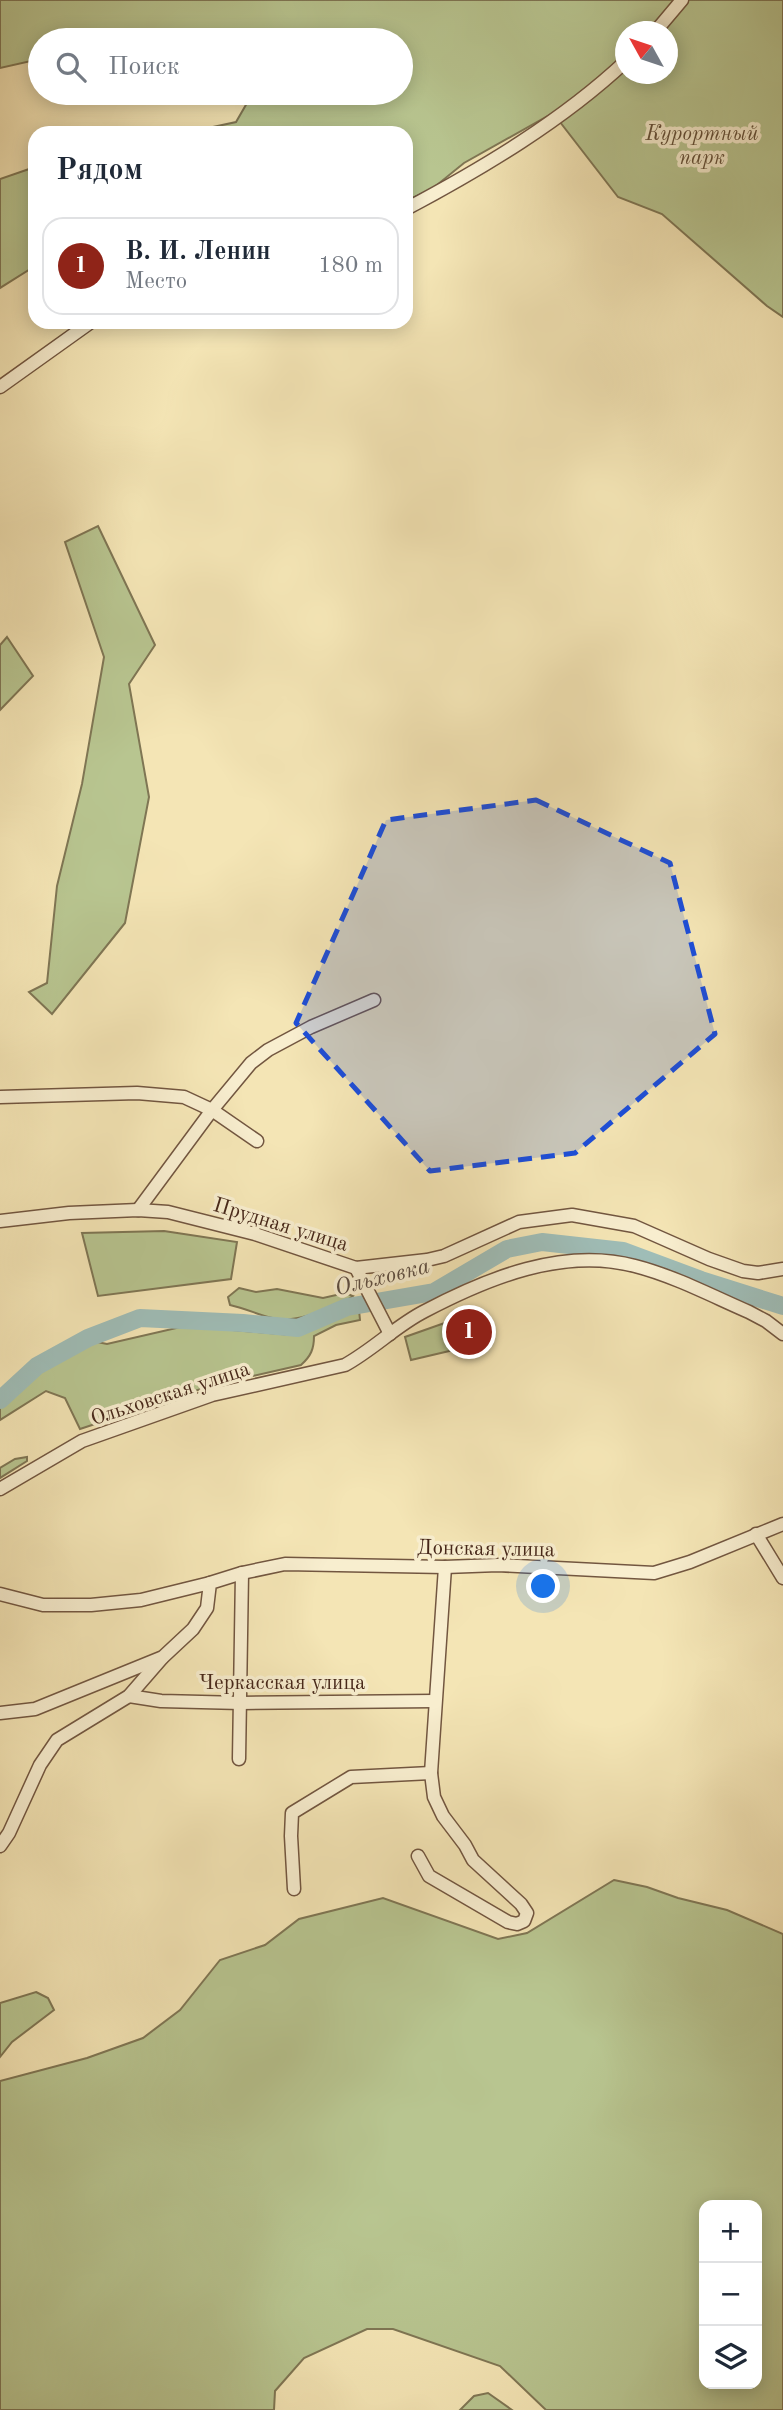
<!DOCTYPE html>
<html lang="ru">
<meta charset="utf-8">
<style>
body{margin:0;font-family:"Old Standard TT",serif;background:#f6f6f7;color:#1f2937}
.controls{position:absolute;right:21px;bottom:21px;display:grid;overflow:hidden;border-radius:14px;box-shadow:0 4px 18px #0003}
.controls button{width:63px;height:63px;display:grid;place-items:center;padding:0;border:0;border-bottom:2px solid #e0e1e3;background:#fff;color:#1f2937;font:35px sans-serif}
.compass{position:absolute;left:615px;top:21px;width:63px;height:63px;border-radius:50%;background:#fff;box-shadow:0 4px 18px #0003;rotate:310deg}
.you{position:absolute;left:544px;top:1587px;width:24px;height:24px;margin:-18px;border:5px solid #fff;border-radius:50%;background:#1a73e8;box-shadow:0 0 0 10px #1a73e833}
.badge{display:grid;place-items:center;width:46px;height:46px;border-radius:50%;background:#8f2418;color:#fff;font-size:23px;font-weight:700}
.pin{position:absolute;translate:-50% -50%;border:4px solid #fff;box-shadow:0 2px 7px #0006}
.list{margin:0;padding:0;list-style:none}
h2{display:flex;justify-content:space-between;align-items:center;height:91px;margin:0;padding:0 28px;font-size:30px}
h2 small{font-size:23px;font-weight:400;color:#747a83}
.list li{display:grid;grid-template-columns:46px 1fr auto;gap:21px;align-items:center;box-sizing:border-box;height:98px;margin:0 14px 14px;padding:0 14px;border:2px solid #e0e1e3;border-radius:21px}
.list b{display:block;font-size:26px;white-space:nowrap}
.list p{margin:0;font-size:23px;white-space:nowrap;color:#747a83}
.list em{font-size:23px;font-style:normal;color:#747a83}
.icon{flex:none;width:38px;height:38px;fill:none;stroke:currentColor;stroke-width:2;stroke-linecap:round;stroke-linejoin:round}
.map{position:relative;flex:none;width:783px;height:2410px;overflow:hidden}
.search{position:absolute;background:#fff;box-shadow:0 4px 18px #0003;left:28px;top:28px;width:385px;height:77px;display:flex;align-items:center;gap:18px;box-sizing:border-box;padding:0 24px;border-radius:38px;color:#747a83;font-size:26px}
.panel{position:absolute;background:#fff;box-shadow:0 4px 18px #0003;left:28px;top:126px;width:385px;height:203px;border-radius:21px}
.map>svg:first-child{display:block}
</style>
<div class="map">
<svg width="783" height="2410" viewBox="0 0 783 2410">
<rect width="100%" height="100%" fill="#f4e5b5"/>
<filter id="stains"><feTurbulence type="fractalNoise" baseFrequency=".00286" numOctaves="4"/><feColorMatrix values="0 0 0 0 .2 0 0 0 0 .09 0 0 0 0 .02 0 0 0 .5 -.17"/></filter>
<radialGradient id="worn" r=".72"><stop offset=".6" stop-color="#630" stop-opacity="0"/><stop offset="1" stop-color="#630" stop-opacity=".3"/></radialGradient>
<g fill="#b8c590" stroke="#7f7654" stroke-width="2" fill-rule="evenodd">
<path d="M0,0h783v317l-16,-11 -105,-92 -44,-17 -65,-84 -89,50 -32,26 -26,12v-68h-221l51,-11 11,-19 -2,-10h156v-53h-361v19l-40,9zM626,32h42v42h-42z"/>
<polygon points="35,167 35,266 0,288 0,179"/>
<polygon points="98,526 155,645 129,684 149,797 125,923 52,1014 29,992 47,983 57,886 82,784 104,657 65,542"/>
<polygon points="7,637 33,676 0,710 0,645"/>
<polygon points="164,1231 237,1242 231,1279 98,1296 82,1233"/>
<path d="M239,1288l17,4 21,-3 46,9 22,-5 8,3c-7,6 -13,6 -20,10 -19,9 -45,18 -65,11 -13,-4 -25,-9 -38,-12l-2,-8z"/>
<path d="M359,1310l1,10 -24,5 -22,11c0,13 -3,20 -13,29l-88,20 -133,44 -15,-31 -19,-7 -46,29v-26l12,1 29,-26 51,-28 15,3 78,-18 107,9z"/>
<polygon points="467,1315 475,1345 411,1360 405,1337"/>
<polygon points="27,1457 27,1461 0,1478 0,1468 15,1459"/>
<path d="M614,1880l33,7 31,11 49,12 56,24v476h-237l-46,-44 -107,-37h-26l-63,29 -29,33 -1,19h-274v-329l87,-23 56,-20 37,-28 40,-50 45,-15 34,-26 84,-21 115,41 29,-6zM704,2205h53v179h-53z"/>
<polygon points="36,1992 48,1998 54,2010 12,2042 0,2057 0,2003"/>
<polygon points="488,2393 512,2410 460,2410 474,2396"/>
</g>
<g fill="none" stroke-linecap="round" stroke-linejoin="round">
<polyline stroke="#9fbdb7" stroke-width="18" points="0,1400 37,1366 88,1338 140,1318 243,1323 298,1328 347,1307 434,1292 507,1249 542,1242 623,1251 701,1280 783,1306"/>
<defs>
<g id="street">
<polyline points="655,32 682,0"/>
<path d="M406,209c77,-41 156,-88 220,-148"/>
<polyline points="0,387 91,322"/>
<polyline points="0,1097 137,1093 184,1097 212,1110 257,1141"/>
<polyline points="138,1210 212,1110 251,1063 268,1050 311,1027 374,1000"/>
<polyline points="0,1221 69,1213 138,1210 168,1212 255,1234 356,1268 427,1260 444,1256 519,1222 572,1215 634,1226 709,1259 743,1271 758,1273 783,1269"/>
<polyline points="356,1268 390,1334"/>
<path d="M0,1489l82,-48 130,-46 133,-30c29,-16 52,-40 80,-54 63,-33 138,-64 210,-45 39,10 77,30 114,46l17,9 17,13"/>
<polyline points="756,1534 783,1578"/>
<polyline points="0,1594 43,1605 91,1605 141,1600 210,1583"/>
<polyline points="129,1696 161,1701 241,1703 435,1701"/>
<polyline points="0,1713 35,1709 163,1657 193,1629 207,1608 210,1583 242,1573 285,1564 445,1567 498,1565 654,1573 690,1562 783,1524"/>
<polyline points="239,1759 242,1573"/>
<polyline points="0,1846 9,1833 40,1765 57,1740 129,1696 162,1658"/>
<polyline points="418,1856 429,1876 508,1922 517,1924 524,1921 527,1913 521,1904 473,1860 465,1845 443,1816 434,1797 431,1773 445,1567"/>
<polyline points="294,1889 291,1836 292,1813 351,1777 431,1773"/>
</g>
</defs>
<use href="#street" stroke="#725640" stroke-width="15"/>
<use href="#street" stroke="#f8eecf" stroke-width="12"/>
</g>
<path fill="#1d4ed8" fill-opacity="0.2" stroke="#1d4ed8" stroke-width="5" stroke-dasharray="14 9" stroke-linejoin="round" d="M536,800l134,63 45,171 -140,119 -145,18 -134,-148 90,-203z"/>
<g text-anchor="middle" stroke-width="7" stroke-linejoin="round" paint-order="stroke">
<g font-size="21" font-style="italic" fill="#624e37" stroke="#f8eecf">
<text x="702" y="140">Курортный<tspan x="702" dy="24">парк</tspan></text>
</g>
<g font-size="21" fill="#462719" stroke="#f8eecf">
<text transform="translate(281 1224) rotate(17)" y="7">Прудная улица</text>
<text transform="translate(170 1393) rotate(-18)" y="7">Ольховская улица</text>
<text transform="translate(486 1548) rotate(1)" y="7">Донская улица</text>
<text x="282" y="1689">Черкасская улица</text>
</g>
<g font-size="23" font-style="italic" fill="#5c4c40" stroke="#f8eecf">
<text transform="translate(382 1276) rotate(-14)" y="8">Ольховка</text>
</g>
</g>
<rect width="100%" height="100%" filter="url(#stains)"/>
<rect width="100%" height="100%" fill="url(#worn)"/>
</svg>
<div class="controls">
<button>+</button>
<button>−</button>
<button><svg class="icon" aria-label="layers" viewBox="0 0 24 24"><path d="M12 4l9 5-9 5-9-5zM3 14l9 5 9-5"/></svg></button>
</div>
<svg class="compass" viewBox="-18 -18 36 36"><path d="M0-13l5 13h-10z" fill="#e53935"/><path d="M0 13l5-13h-10z" fill="#747a83"/></svg>
<div class="you"></div>
<div class="pin badge" style="left:469px;top:1332px">1</div>
<div class="search"><svg class="icon" aria-label="search" viewBox="0 0 24 24"><circle cx="10" cy="10" r="6"/><path d="M15 15l6 6"/></svg>Поиск</div>
<section class="panel">
<h2>Рядом<small></small></h2>
<ul class="list">
<li><span class="badge">1</span><div><b>В. И. Ленин</b><p>Место</p></div><em>180 m</em></li>
</ul>
</section>
</div>
